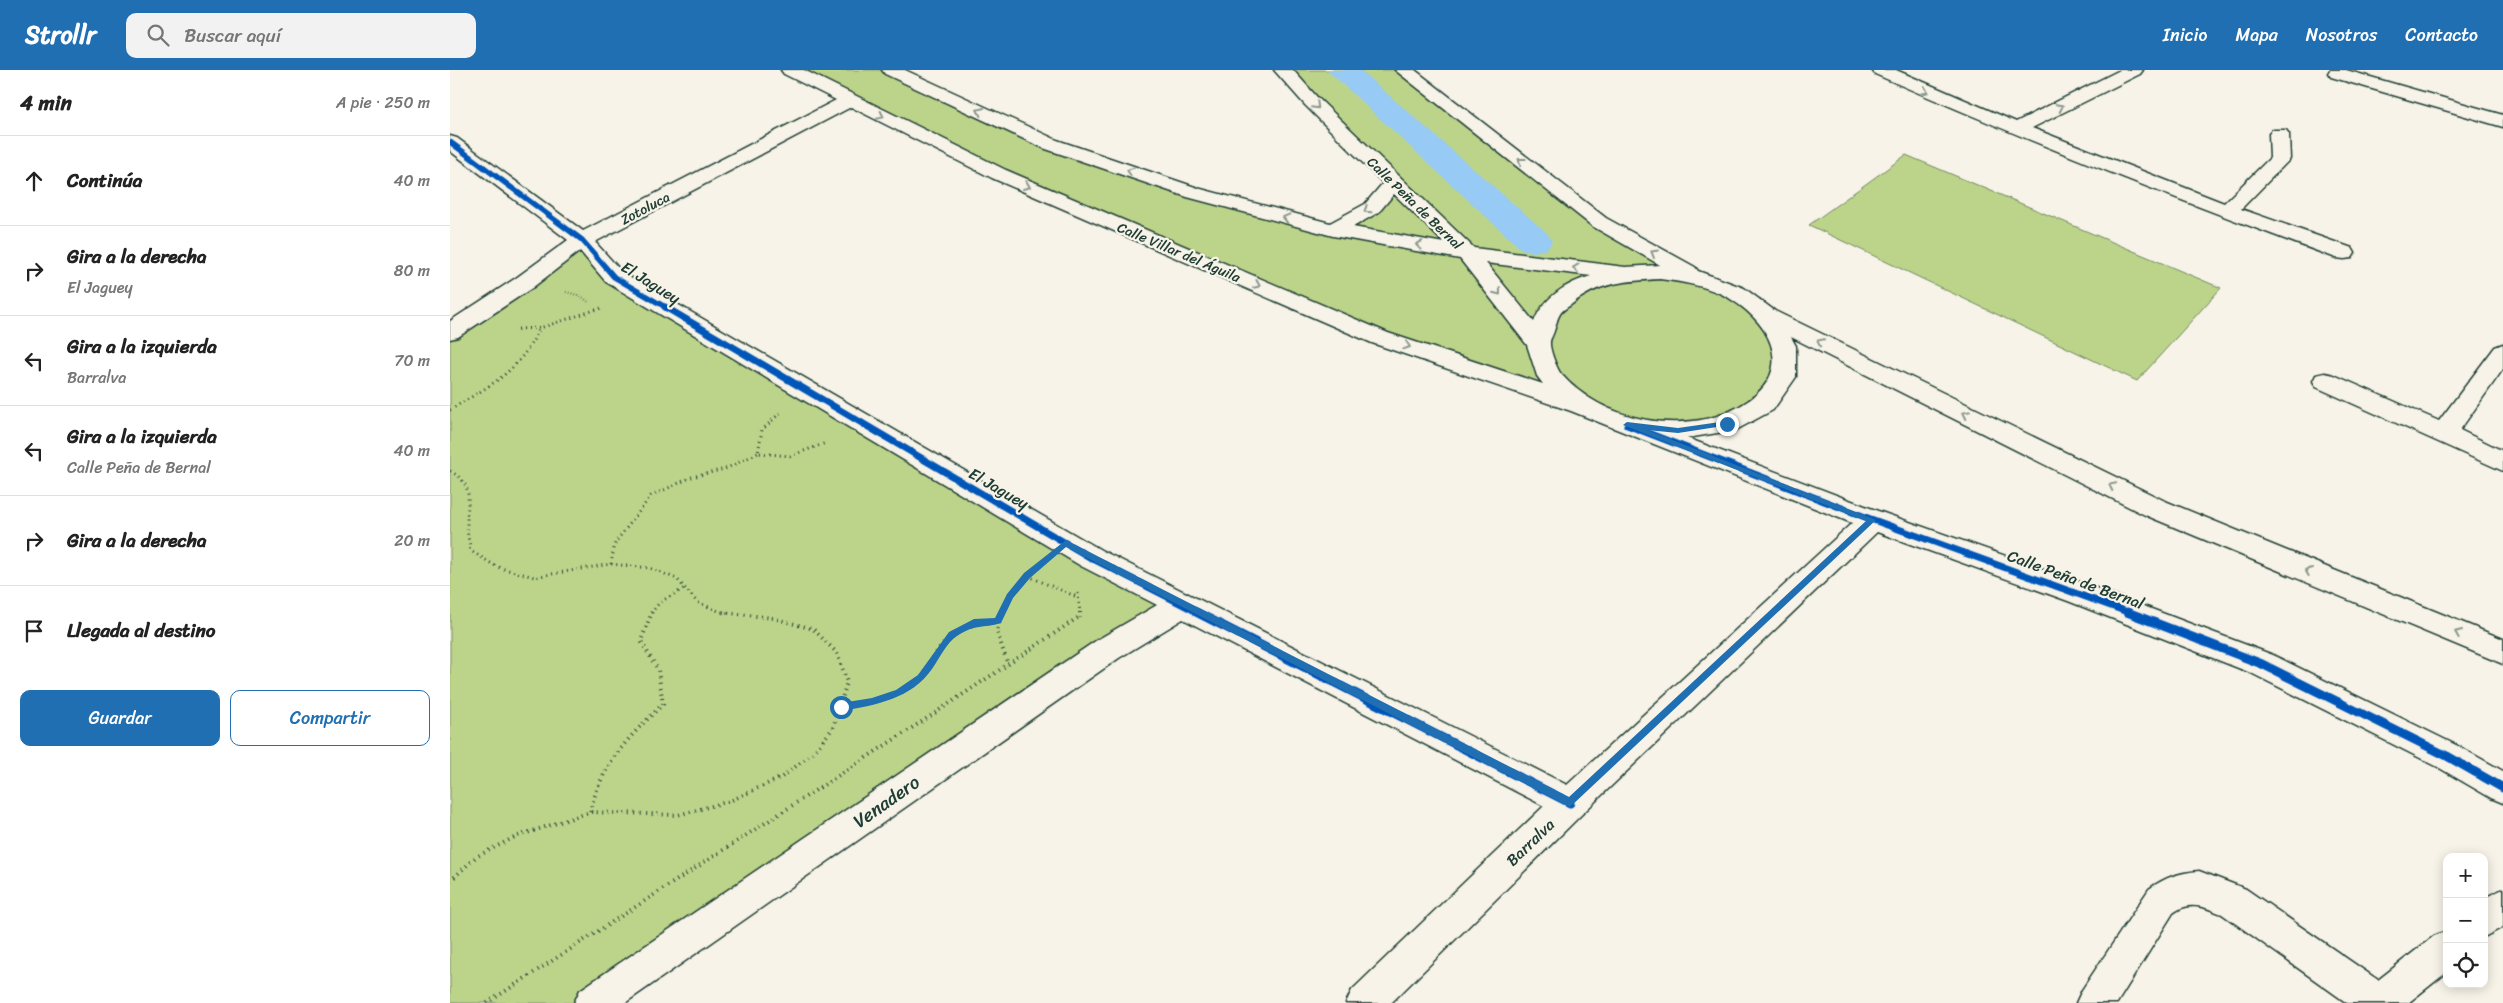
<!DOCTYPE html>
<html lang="es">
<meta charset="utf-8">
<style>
body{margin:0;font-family:Sriracha,sans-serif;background:#f2f2f2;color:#222}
.controls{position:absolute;right:15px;bottom:15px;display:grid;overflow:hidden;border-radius:10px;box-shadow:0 2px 12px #0003}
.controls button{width:45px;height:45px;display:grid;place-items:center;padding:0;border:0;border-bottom:1px solid #e0e0e0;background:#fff;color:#222;font:25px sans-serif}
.stop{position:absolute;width:15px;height:15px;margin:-11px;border:4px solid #1f6fb2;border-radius:50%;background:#fff}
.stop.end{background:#1f6fb2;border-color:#fff;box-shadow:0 1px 5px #0008}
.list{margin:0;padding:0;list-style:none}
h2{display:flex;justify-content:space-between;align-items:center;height:65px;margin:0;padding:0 20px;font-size:21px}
h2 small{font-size:16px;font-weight:400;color:#767676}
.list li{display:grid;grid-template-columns:32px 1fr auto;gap:15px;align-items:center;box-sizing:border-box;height:90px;padding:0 20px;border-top:1px solid #e0e0e0}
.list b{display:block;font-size:19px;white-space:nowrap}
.list p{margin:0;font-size:16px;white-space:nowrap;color:#767676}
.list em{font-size:16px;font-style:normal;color:#767676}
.actions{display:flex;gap:10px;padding:15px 20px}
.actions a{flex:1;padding:11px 0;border:1px solid #1f6fb2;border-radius:10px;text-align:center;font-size:18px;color:#1f6fb2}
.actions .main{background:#1f6fb2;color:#fff}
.icon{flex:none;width:28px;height:28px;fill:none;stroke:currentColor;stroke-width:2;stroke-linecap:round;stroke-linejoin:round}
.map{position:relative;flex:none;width:2053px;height:933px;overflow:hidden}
header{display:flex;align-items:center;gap:30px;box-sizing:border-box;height:70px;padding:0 25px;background:#1f6fb2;color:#fff}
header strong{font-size:24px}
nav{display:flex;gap:28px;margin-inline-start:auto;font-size:18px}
.search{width:350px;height:45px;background:#f2f2f2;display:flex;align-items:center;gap:12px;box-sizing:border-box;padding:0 18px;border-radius:10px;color:#767676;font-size:19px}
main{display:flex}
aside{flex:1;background:#fff}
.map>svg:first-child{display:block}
</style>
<header>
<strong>Strollr</strong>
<div class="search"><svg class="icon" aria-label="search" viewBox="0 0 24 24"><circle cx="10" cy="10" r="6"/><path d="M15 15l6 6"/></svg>Buscar aquí</div>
<nav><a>Inicio</a><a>Mapa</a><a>Nosotros</a><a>Contacto</a></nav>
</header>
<main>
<aside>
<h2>4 min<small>A pie · 250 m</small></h2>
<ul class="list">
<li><svg class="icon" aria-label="ahead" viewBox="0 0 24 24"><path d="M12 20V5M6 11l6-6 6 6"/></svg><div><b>Continúa</b></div><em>40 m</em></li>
<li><svg class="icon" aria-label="right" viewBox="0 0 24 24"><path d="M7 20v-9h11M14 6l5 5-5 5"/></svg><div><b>Gira a la derecha</b><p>El Jaguey</p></div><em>80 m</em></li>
<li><svg class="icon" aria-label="left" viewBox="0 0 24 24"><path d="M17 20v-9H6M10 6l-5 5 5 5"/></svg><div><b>Gira a la izquierda</b><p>Barralva</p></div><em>70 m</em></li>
<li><svg class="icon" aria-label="left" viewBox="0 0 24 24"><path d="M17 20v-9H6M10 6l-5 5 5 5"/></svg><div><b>Gira a la izquierda</b><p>Calle Peña de Bernal</p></div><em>40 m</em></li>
<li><svg class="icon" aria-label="right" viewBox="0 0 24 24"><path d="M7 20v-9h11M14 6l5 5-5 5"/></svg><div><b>Gira a la derecha</b></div><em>20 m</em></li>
<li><svg class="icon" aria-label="arrive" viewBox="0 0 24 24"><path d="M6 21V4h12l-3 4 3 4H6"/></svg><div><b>Llegada al destino</b></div></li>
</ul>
<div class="actions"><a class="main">Guardar</a><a>Compartir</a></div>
</aside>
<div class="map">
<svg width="2053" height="933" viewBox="0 0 2053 933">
<rect width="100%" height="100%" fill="#f7f3e8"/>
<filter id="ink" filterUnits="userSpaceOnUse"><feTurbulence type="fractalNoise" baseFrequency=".02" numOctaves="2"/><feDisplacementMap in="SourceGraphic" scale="10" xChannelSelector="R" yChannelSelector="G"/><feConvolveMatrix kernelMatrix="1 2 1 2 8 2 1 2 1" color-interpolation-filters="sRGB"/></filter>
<g filter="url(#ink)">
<g fill="#bcd48a" stroke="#6e885f">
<polygon points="340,0 441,0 600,74 883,160 943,112 833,0 954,0 1149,152 1317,246 1334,307 1277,354 1177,355 930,267 695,168"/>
<polygon points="1456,85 1771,218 1687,311 1359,155"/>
<polygon points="132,170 164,207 732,535 143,933 0,933 0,262"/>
</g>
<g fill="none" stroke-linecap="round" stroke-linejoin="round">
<polygon fill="#97caf4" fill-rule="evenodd" points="877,0 910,0 1097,163 1102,171 1097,179 1084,182 1071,179"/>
<defs>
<g id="minor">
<path d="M331,0h23l202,100 382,163 155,51 -6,-8 -10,-31 -67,-86 -127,-23 -146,-39 -144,-49 -158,-74 -3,-4h23l152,70 144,49 129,34 35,-19 18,-21 -78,-78 -31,-35h19l24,27 157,151 151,19 35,-2 -68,-39 -197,-156h20l191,148 89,49 3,4 46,17 31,23 390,190 338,138v25l-358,-149 -354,-178 5,9v31l-23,33 -37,20 -49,8 191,73 210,74 185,70 185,91 45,25v32l-12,-5 -55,-32 -185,-93 -183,-72 -191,-69 -295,282 -191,189h-45l6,-13 192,-184 -361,-187 -64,39 -494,345h-51l6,-13 517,-350 60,-35 -76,-39 -475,-284 -26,-31 -48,37 -74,49 -8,2v-18l66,-43 52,-38 -118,-89v-15l7,2 126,93 253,-131 -52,-26zM401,37l141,71 380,165 199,68 281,112 -285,262 -466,-235 -479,-278 -27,-30zM944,124l50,49 -91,-16 26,-15zM1036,193l105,13c-25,7 -48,22 -57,46zM1210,209c23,3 48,7 69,19 48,29 66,79 9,109 -55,30 -136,14 -177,-33 -4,-5 -12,-25 -11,-32 0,-3 3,-7 4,-11 2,-5 3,-13 6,-17 2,-4 8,-7 12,-10 27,-22 54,-23 88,-25z"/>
<path d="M1422,0h24l120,52 104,-52h23l-3,4 -108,54 192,75 46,-45 -1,-24 3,-4h14l3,4 1,25 -49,50 111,39 3,5 -3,5 -8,1 -8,-1c-156,-57 -309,-117 -461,-184z"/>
<polygon points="1880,0 1896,0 2053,45 2053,57 1881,7 1878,3"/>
<polygon points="2053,274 2053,299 2010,360 2053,381 2053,401 1866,317 1863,311 1866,305 1875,303 1884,305 1989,351 2045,277"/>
<path d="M1749,801l47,18 132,91 56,-44 13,-5v41l-39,31h-61l-125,-89c-18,-7 -32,-14 -49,-1l-56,90h-41l6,-13 67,-101c17,-12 29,-16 50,-18z"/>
<polygon points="2053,819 2053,857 2034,867 2034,828"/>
</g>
</defs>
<use href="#minor" stroke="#1f3d34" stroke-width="3"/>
<polyline stroke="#1f3d34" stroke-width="2.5" stroke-dasharray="0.5 2.5" stroke-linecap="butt" points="116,222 131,226 140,233"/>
<g stroke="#1f3d34" stroke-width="3" stroke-dasharray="1 4" stroke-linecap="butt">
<polyline points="68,259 90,258 151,238"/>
<path d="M0,340c43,-27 66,-35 90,-82"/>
<polyline points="330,343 312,360 308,383 340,386 376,373"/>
<path d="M0,401c25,14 17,28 17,52 0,10 2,19 4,28l26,16 37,10 77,-13 39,4 27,11 20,23 24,10 10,1"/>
<polyline points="161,494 165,473 201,426 242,407 275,399 308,383"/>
<polyline points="578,506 627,527"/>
<polyline points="628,523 630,543"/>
<polyline points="201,543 210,532 235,518"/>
<polyline points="550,543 563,522 586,498"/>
</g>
<g stroke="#1f3d34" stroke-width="4" stroke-dasharray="1 4.5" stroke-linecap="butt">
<polyline points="551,542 547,562 558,595"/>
<polyline points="630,542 630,548"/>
<path d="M391,637c27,-5 58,-9 79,-28 6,-6 9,-15 14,-23 16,-24 35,-33 64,-35"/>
<path d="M140,742c12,-49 38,-74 73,-108l-5,-34 -17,-29 11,-29"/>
<polyline points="0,811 26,787 65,767 140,742 228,745 280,731 332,707 363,683 383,658 397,612 387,583 363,559 323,548 271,542"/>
<polyline points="37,933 482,645 629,547"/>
</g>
<use href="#minor" fill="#f7f3e8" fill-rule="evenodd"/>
<defs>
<polyline id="cycleway-far2" points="0,72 132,170 164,207 217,238"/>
<g id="cycleway-far1">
<polyline points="215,237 641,488 749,543"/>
<polyline points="1177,355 1418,448 1680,543"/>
</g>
<g id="cycleway">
<polyline points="746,542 1120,733"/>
<polyline points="1677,542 1812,594 1997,686 2053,718"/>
</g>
</defs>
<use href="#cycleway-far2" stroke="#f7f3e8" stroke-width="8"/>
<use href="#cycleway-far1" stroke="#f7f3e8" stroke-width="10"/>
<use href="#cycleway" stroke="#f7f3e8" stroke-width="12"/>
<use href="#cycleway-far2" stroke="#0057b8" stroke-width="5.5"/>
<use href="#cycleway-far1" stroke="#0057b8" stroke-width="7"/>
<use href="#cycleway" stroke="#0057b8" stroke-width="9"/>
</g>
<defs><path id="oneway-chevron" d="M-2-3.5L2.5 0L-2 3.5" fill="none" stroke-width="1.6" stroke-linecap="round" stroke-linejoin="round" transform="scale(1.25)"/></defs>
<g stroke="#8b988e">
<use href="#oneway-chevron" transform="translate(1475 21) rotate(23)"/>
<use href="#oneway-chevron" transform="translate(866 36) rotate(45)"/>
<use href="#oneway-chevron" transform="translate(1610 37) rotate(-27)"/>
<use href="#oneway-chevron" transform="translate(530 41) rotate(-155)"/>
<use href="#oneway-chevron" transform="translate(431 46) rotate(26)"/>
<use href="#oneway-chevron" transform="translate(1071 91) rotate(-142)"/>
<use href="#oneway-chevron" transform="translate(680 101) rotate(-161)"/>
<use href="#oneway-chevron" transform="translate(577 116) rotate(23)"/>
<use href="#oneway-chevron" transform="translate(917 140) rotate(147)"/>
<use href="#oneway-chevron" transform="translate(836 148) rotate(-165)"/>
<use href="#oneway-chevron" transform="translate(969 175) rotate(-170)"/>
<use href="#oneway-chevron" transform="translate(1204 183) rotate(-150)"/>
<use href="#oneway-chevron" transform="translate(1126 198) rotate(-173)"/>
<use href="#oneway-chevron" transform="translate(807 215) rotate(23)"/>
<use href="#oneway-chevron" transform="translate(1048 222) rotate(51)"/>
<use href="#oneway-chevron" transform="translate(1370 272) rotate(-154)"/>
<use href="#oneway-chevron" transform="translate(957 276) rotate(19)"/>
<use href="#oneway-chevron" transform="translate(1516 344) rotate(-154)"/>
<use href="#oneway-chevron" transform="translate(1662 416) rotate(-154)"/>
<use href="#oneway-chevron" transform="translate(1858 501) rotate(-157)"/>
<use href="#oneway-chevron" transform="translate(2008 563) rotate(-157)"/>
</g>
</g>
<path fill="#1f6fb2" d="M1277,351l3,1v3l-52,8 -31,-3 229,90 -306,287 -504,-260 -36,31 -17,20 -12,25c-19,6 -24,0 -44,13 -10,6 -18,23 -25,33 -21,30 -56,36 -91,42l-4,-4 4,-4 31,-5 24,-8 22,-15 31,-43 25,-13 21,-1 12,-24 17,-21 42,-33 503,257 297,-276 -243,-96 4,-3 51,6z"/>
<g text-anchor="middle" stroke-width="4.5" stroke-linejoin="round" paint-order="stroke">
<g font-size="14" fill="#1f3d34" stroke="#f7f3e8">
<text transform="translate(965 133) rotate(44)" y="5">Calle Peña de Bernal</text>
<text transform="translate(195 138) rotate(-28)" y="5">Zotoluca</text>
<text transform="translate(729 182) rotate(23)" y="5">Calle Villar del Águila</text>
</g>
<g font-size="16" fill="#1f3d34" stroke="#f7f3e8">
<text transform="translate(201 212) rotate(32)" y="6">El Jaguey</text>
<text transform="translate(549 418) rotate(30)" y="6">El Jaguey</text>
<text transform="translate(1626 509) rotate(20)" y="6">Calle Peña de Bernal</text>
<text transform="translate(1080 772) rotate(-44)" y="6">Barralva</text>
</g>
<g font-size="19" fill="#1f3d34" stroke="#f7f3e8">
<text transform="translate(436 731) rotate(-35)" y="7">Venadero</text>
</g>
</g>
</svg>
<div class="controls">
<button>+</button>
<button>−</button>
<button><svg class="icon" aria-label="locate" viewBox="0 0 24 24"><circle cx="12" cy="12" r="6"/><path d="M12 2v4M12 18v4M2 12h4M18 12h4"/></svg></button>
</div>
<div class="stop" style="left:391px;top:637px"></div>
<div class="stop end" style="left:1277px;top:354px"></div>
</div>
</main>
